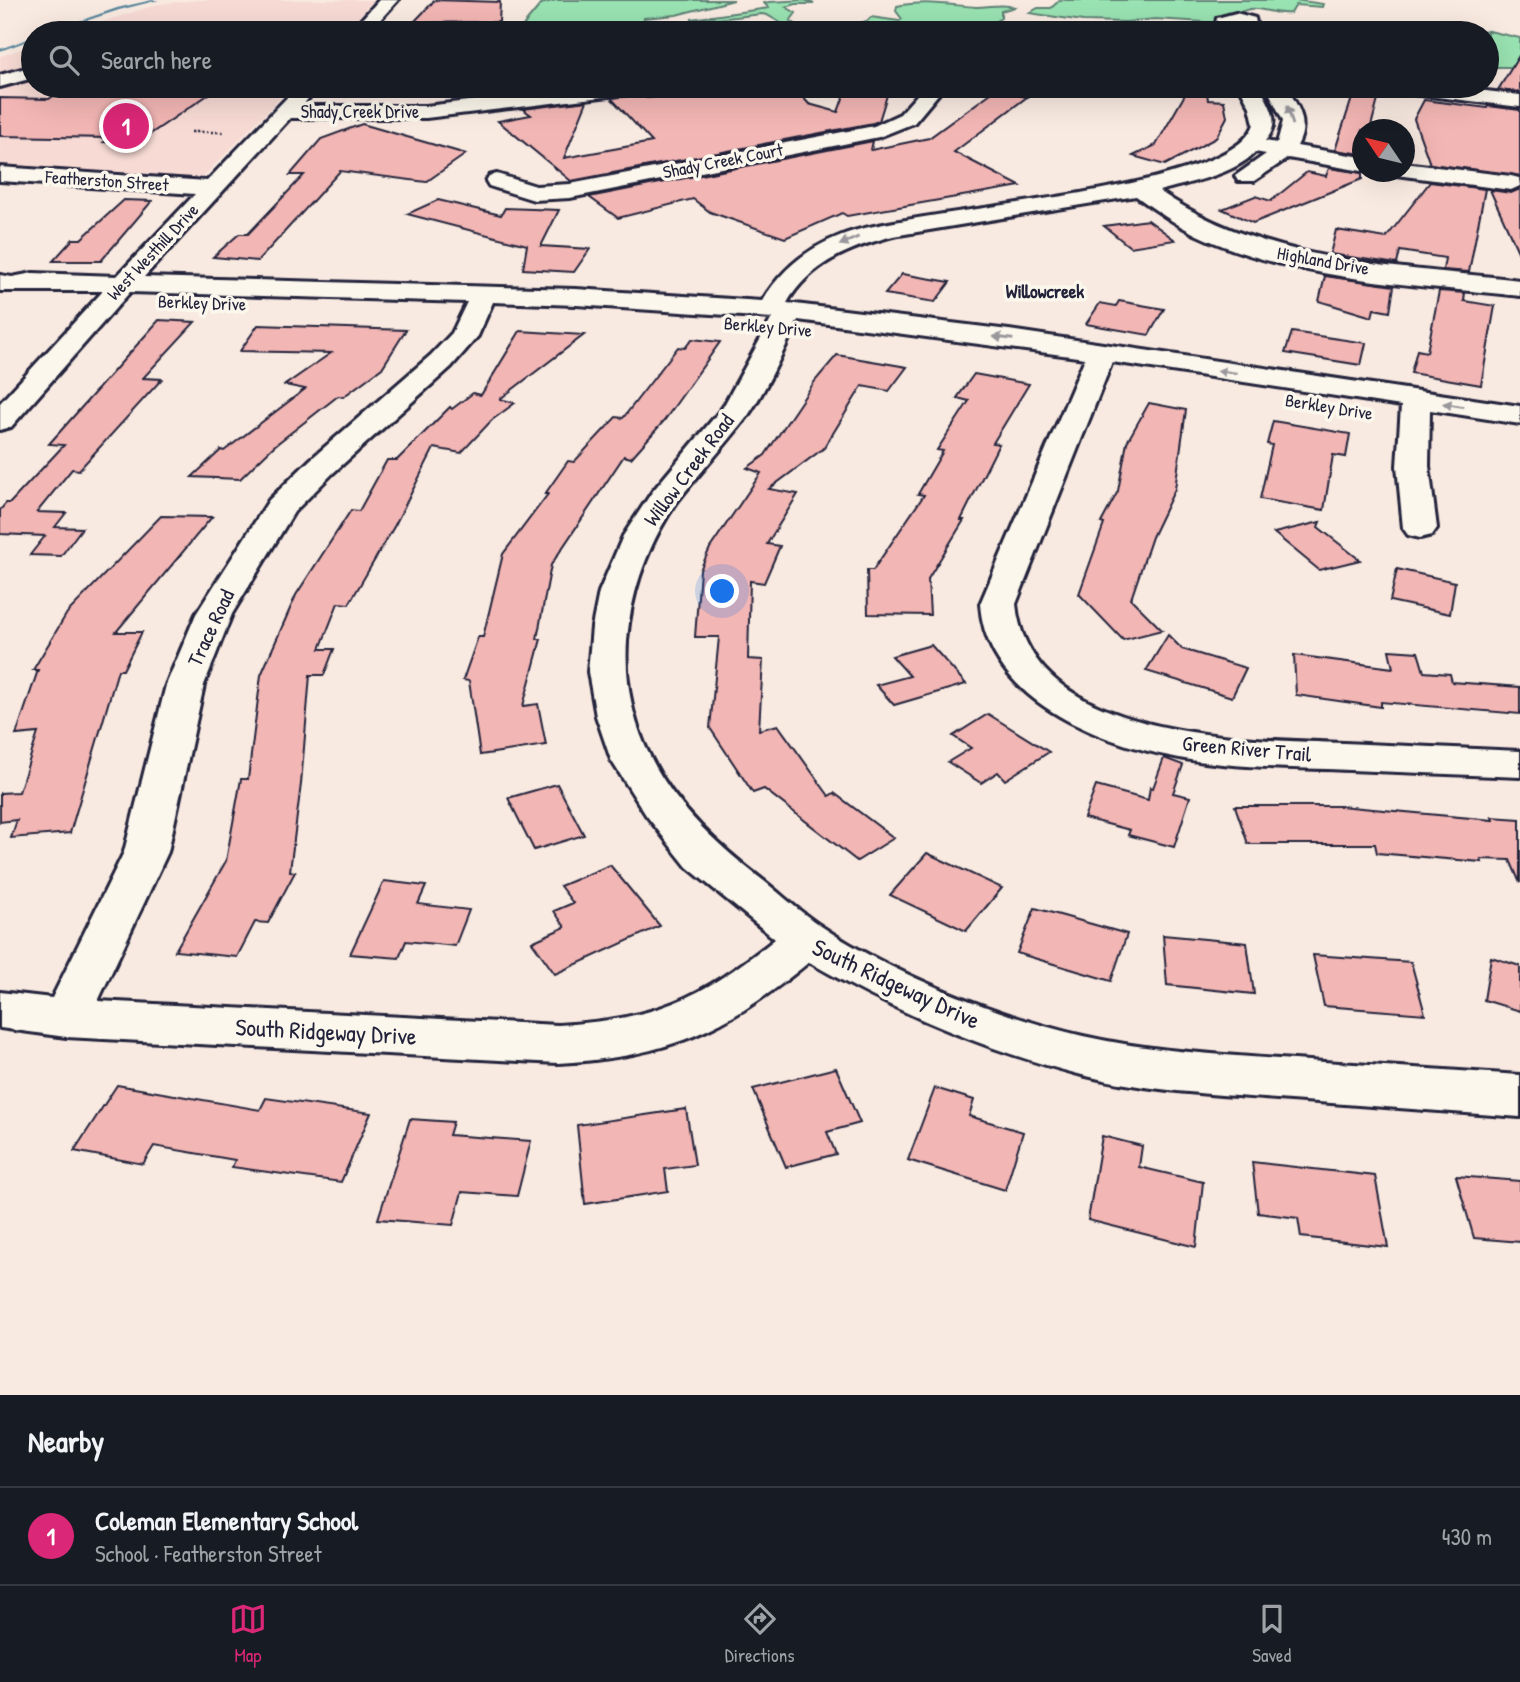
<!DOCTYPE html>
<meta charset="utf-8">
<style>
body{margin:0;font-family:"Patrick Hand",sans-serif;background:#20242c;color:#f1f3f6}
.compass{position:absolute;left:1352px;top:119px;width:63px;height:63px;border-radius:50%;background:#171b24;box-shadow:0 7px 28px #0002;rotate:305deg}
.you{position:absolute;left:723px;top:592px;width:24px;height:24px;margin:-18px;border:5px solid #fff;border-radius:50%;background:#1a73e8;box-shadow:0 0 0 10px #1a73e833}
.badge{display:grid;place-items:center;width:46px;height:46px;border-radius:50%;background:#db2777;color:#fff;font-size:23px;font-weight:700}
.pin{position:absolute;translate:-50% -50%;border:4px solid #fff;box-shadow:0 2px 7px #0006}
.list{margin:0;padding:0;list-style:none}
h2{display:flex;justify-content:space-between;align-items:center;height:91px;margin:0;padding:0 28px;font-size:30px}
h2 small{font-size:23px;font-weight:400;color:#9ea1a6}
.list li{display:grid;grid-template-columns:46px 1fr auto;gap:21px;align-items:center;box-sizing:border-box;height:98px;padding:0 28px;border-top:2px solid #363941}
.list b{display:block;font-size:26px;white-space:nowrap}
.list p{margin:0;font-size:23px;white-space:nowrap;color:#9ea1a6}
.list em{font-size:23px;font-style:normal;color:#9ea1a6}
.icon{flex:none;width:38px;height:38px;fill:none;stroke:currentColor;stroke-width:2;stroke-linecap:round;stroke-linejoin:round}
.map{position:relative;flex:none;width:1520px;height:1395px;overflow:hidden}
.search{position:absolute;background:#171b24;box-shadow:0 7px 28px #0002;left:21px;right:21px;top:21px;height:77px;display:flex;align-items:center;gap:18px;box-sizing:border-box;padding:0 24px;border-radius:38px;color:#9ea1a6;font-size:26px}
.sheet{height:189px;background:#171b24}
nav{display:flex;justify-content:space-around;align-items:center;box-sizing:border-box;height:98px;border-top:2px solid #363941;background:#171b24;font-size:19px;color:#9ea1a6}
nav a{display:grid;justify-items:center;gap:4px}
nav .on{color:#db2777}
.map>svg:first-child{display:block}
</style>
<div class="map">
<svg width="1520" height="1395" viewBox="0 0 1520 1395">
<rect width="100%" height="100%" fill="#f9eae1"/>
<filter id="ink" filterUnits="userSpaceOnUse"><feTurbulence type="fractalNoise" baseFrequency=".0143" numOctaves="2"/><feDisplacementMap in="SourceGraphic" scale="14" xChannelSelector="R" yChannelSelector="G"/><feConvolveMatrix kernelMatrix="1 2 1 2 8 2 1 2 1" color-interpolation-filters="sRGB"/></filter>
<g filter="url(#ink)">
<g fill="#f7dad4">
<polygon points="199,0 375,0 343,33 68,33 158,4"/>
<polygon points="33,45 33,86 292,86 202,178 0,167 0,56"/>
</g>
<g fill="#99e2b1" stroke="#5e8276" stroke-width="2">
<polygon points="556,0 734,0 676,15 644,18 643,23 672,30 669,33 632,31 517,33 541,4"/>
<path d="M805,0l9,4h-18l-10,3 10,6 -6,8c26,16 50,7 77,0l4,-4 28,4 3,-2 -6,-8 1,-5c27,-6 52,-1 79,1 13,0 27,-4 39,0l-14,4v7c-28,19 -60,7 -90,15h-113l-31,-18 -5,-1 -44,5h-27l78,-11 -5,-5 5,-1z"/>
<path d="M1060,0h236l27,4 -1,3 -26,-2 -5,8c-23,3 -33,-11 -52,0l-2,7 -15,3 -67,-4 -29,3 -43,-1 -54,-8 9,-5h13z"/>
<polygon points="1453,28 1489,31 1520,38 1520,67 1495,67 1491,73 1487,73 1487,33 1427,33"/>
</g>
<g fill="none" stroke-linecap="round" stroke-linejoin="round">
<g fill="#57859a" fill-rule="evenodd">
<polygon points="152,0 159,0 119,10 49,33 44,33 117,8"/>
<polygon points="33,37 33,39 0,51 0,49"/>
</g>
</g>
<g fill="#f2b6b4" stroke="#22223b" stroke-width="2">
<polygon points="435,0 500,2 499,22 413,23"/>
<polygon points="1520,54 1520,92 1498,90"/>
<polygon points="67,86 221,86 137,143 104,142 109,138 0,136 0,98 49,99"/>
<polygon points="489,86 575,86 502,94"/>
<polygon points="766,86 793,86 809,104 838,112 846,90 888,92 879,121 873,123 571,181 498,121 531,115 523,109 587,101 564,158 652,142 611,98 647,94 647,98"/>
<polygon points="1356,86 1362,86 1362,95 1379,96 1370,130 1362,130 1362,154 1335,150"/>
<polygon points="995,90 1027,97 954,152 1020,186 847,216 842,213 785,238 710,212 693,199 618,218 589,197 873,141 871,150 929,138"/>
<polygon points="1187,91 1207,92 1208,100 1224,101 1227,117 1216,138 1165,165 1133,156 1156,145"/>
<polygon points="1424,100 1487,108 1488,106 1520,110 1520,176 1430,164 1414,119"/>
<polygon points="362,124 466,154 426,182 340,171 258,261 213,257 239,234 248,234 304,175 290,175 321,139"/>
<polygon points="1329,168 1362,173 1362,179 1253,223 1222,209 1255,196 1271,201 1307,172 1326,176"/>
<polygon points="1430,182 1485,189 1469,272 1443,270 1445,258 1400,251 1397,264 1330,254 1336,230 1386,238"/>
<polygon points="1520,189 1520,256 1490,190 1511,193"/>
<polygon points="124,200 152,201 101,261 53,261 73,239 81,239"/>
<polygon points="438,200 501,215 505,208 559,210 541,246 590,249 574,272 523,269 527,245 407,214"/>
<polygon points="1148,220 1175,240 1130,247 1104,226"/>
<polygon points="902,274 950,282 935,302 885,294"/>
<polygon points="1325,276 1394,286 1390,312 1374,309 1372,317 1319,301"/>
<polygon points="1439,291 1465,293 1464,301 1495,306 1481,385 1411,373 1417,350 1427,352"/>
<polygon points="1119,301 1164,309 1149,335 1086,324 1100,303 1116,306"/>
<polygon points="159,320 195,322 143,378 162,379 79,470 72,469 37,512 66,513 55,527 82,528 61,556 30,555 45,536 0,534 0,510 6,503 10,503 64,445 49,444"/>
<polygon points="258,325 406,330 382,368 343,397 338,396 274,446 240,479 192,477 221,450 224,451 305,389 285,385 331,353 240,351"/>
<polygon points="520,331 584,335 500,399 515,403 492,420 461,453 434,448 395,525 349,604 338,603 320,649 334,649 324,675 310,675 301,784 290,871 295,872 268,923 255,922 237,957 175,951 226,861 241,779 248,779 261,675 296,595 351,510 359,511 387,460 397,460 450,407 452,409 473,393 481,395"/>
<polygon points="1292,332 1366,343 1361,365 1285,353"/>
<polygon points="692,339 720,342 664,421 631,458 624,456 551,565 537,639 541,639 523,706 538,704 546,745 480,755 469,681 463,680 478,637 483,637 503,554 548,494 545,494 568,461 574,462 616,417 623,418 678,347 685,348"/>
<polygon points="837,355 907,367 889,391 862,386 824,448 769,489 798,494 767,544 780,546 764,583 750,581 748,659 763,660 759,730 778,725 829,796 834,793 894,838 857,861 764,789 753,793 710,728 719,637 695,637 700,570 710,548 761,473 747,468 765,455 815,381"/>
<polygon points="974,374 1029,384 993,443 999,444 961,520 964,520 928,579 930,615 868,614 867,570 873,570 924,495 918,494 943,451 937,450 969,401 957,398"/>
<polygon points="1149,403 1186,410 1175,489 1152,537 1131,599 1162,630 1123,640 1079,594 1104,524 1101,523 1118,491 1127,442"/>
<polygon points="1273,421 1350,434 1346,457 1333,455 1324,510 1260,499 1272,445 1267,444"/>
<polygon points="161,516 212,517 116,632 142,632 123,670 118,670 70,833 11,838 17,820 0,822 0,793 19,792 38,733 16,735 38,670 33,670 67,613"/>
<polygon points="1320,522 1318,527 1360,560 1319,570 1274,533"/>
<polygon points="1397,569 1455,582 1450,614 1390,601"/>
<polygon points="1168,635 1182,649 1246,668 1232,697 1146,671"/>
<polygon points="931,645 966,684 894,705 876,685 910,676 892,656"/>
<polygon points="1389,650 1418,652 1424,672 1450,674 1452,682 1520,687 1520,714 1381,702 1381,707 1296,695 1294,655 1393,668"/>
<polygon points="988,714 1049,752 1005,780 998,772 981,783 948,762 971,748 953,736"/>
<polygon points="1164,758 1183,765 1173,793 1190,797 1174,847 1128,835 1130,830 1084,818 1096,786 1148,800 1150,787 1153,788"/>
<polygon points="557,784 584,835 534,850 508,798"/>
<polygon points="1235,806 1340,806 1493,820 1492,817 1520,819 1520,883 1510,860 1481,859 1482,862 1377,853 1375,844 1248,844"/>
<polygon points="927,853 1002,888 966,931 890,895"/>
<polygon points="610,865 660,926 555,974 532,942 565,927 554,911 573,903 560,886"/>
<polygon points="384,881 426,886 418,904 469,910 455,946 406,941 399,958 350,954"/>
<polygon points="1035,908 1127,934 1111,981 1017,953"/>
<polygon points="1163,935 1247,943 1254,994 1167,985"/>
<polygon points="1313,955 1411,962 1425,1014 1324,1006"/>
<polygon points="1491,957 1520,966 1520,1011 1484,1000"/>
<polygon points="836,1068 860,1123 827,1132 836,1154 786,1167 753,1089"/>
<polygon points="117,1085 260,1110 266,1098 371,1113 341,1182 232,1167 235,1160 154,1146 143,1164 74,1151"/>
<polygon points="935,1088 974,1100 969,1116 1023,1132 1005,1190 908,1160"/>
<polygon points="686,1109 695,1165 665,1169 668,1191 585,1204 577,1125"/>
<polygon points="410,1119 453,1122 449,1135 531,1141 517,1196 462,1192 453,1225 378,1219"/>
<polygon points="1102,1136 1142,1146 1139,1167 1203,1182 1196,1247 1088,1220"/>
<polygon points="1252,1162 1375,1176 1388,1247 1301,1237 1298,1218 1258,1213"/>
<polygon points="1456,1176 1520,1181 1520,1242 1474,1238"/>
</g>
<g fill="none" stroke-linecap="round" stroke-linejoin="round">
<defs>
<g id="minor">
<polygon points="379,0 398,0 368,33 349,33"/>
<polygon points="1236,13 1255,18 1258,33 1240,33 1240,25 1232,25 1232,33 1214,33 1217,18"/>
<polygon points="33,66 33,78 0,87 0,75"/>
<path d="M298,86h21l-17,20h124l169,-20h58l-3,4 -7,2 -217,26h-136l-146,159 432,12 186,12c19,-31 45,-53 80,-66 73,-29 390,-40 412,-111l-4,-17 -11,-21h20c11,20 23,36 6,55l12,2 6,-22 -17,-35h20c12,20 24,37 11,60l65,11v14l-74,-13 -34,23h-16l-3,-5 31,-22 -11,-2c-19,22 -68,31 -96,39 106,73 237,75 361,89v16c-107,-12 -226,-15 -325,-62 -21,-11 -40,-24 -59,-38l-243,40c-42,11 -83,27 -106,67l222,27 511,76v18l-90,-14 -1,56 8,62 -5,7 -12,3 -12,-3 -5,-7 -6,-62 4,-60 -289,-44 -96,242c13,136 228,135 328,139 59,3 117,5 176,8v26c-57,-2 -114,-5 -170,-7 -43,-2 -86,-2 -128,-6 -92,-9 -234,-51 -242,-160l105,-246 -287,-38c-16,33 -30,67 -51,97 -22,29 -48,56 -70,85 -25,35 -42,79 -48,121 -7,45 1,95 22,135 25,50 70,90 113,123 19,15 37,32 57,45 71,48 179,91 262,110 65,15 131,18 196,23 80,5 161,11 241,16v42c-81,-6 -162,-12 -243,-18 -65,-5 -131,-8 -195,-24 -97,-25 -187,-63 -273,-113 -83,69 -142,95 -251,101l-492,-26 -66,-9v-36l52,6 72,-146 42,-167 30,-71 73,-114 42,-41 120,-104 21,-22 15,-31 -337,-10 -119,135 -11,3v-27l103,-112h-103v-16l12,2 21,-4 84,3 78,-82 -195,-13v-14l207,14zM493,302l83,3 196,13 -49,89 -71,85 -29,44 -24,56 -7,35 -4,45 8,44 15,44 35,55 41,52 88,72c-77,61 -118,80 -217,86l-460,-24 70,-149 36,-167 28,-71 62,-102 39,-39 118,-106 27,-31z"/>
<polygon points="925,86 945,86 914,123 879,137 570,198 534,200 489,186 486,181 489,176 497,174 536,186 570,184 874,126 900,114"/>
<polygon points="1386,86 1444,86 1520,95 1520,107 1396,92 1389,90"/>
<polygon points="1404,163 1511,176 1519,178 1520,186 1511,190 1396,175 1394,172 1404,172"/>
</g>
</defs>
<use href="#minor" stroke="#22223b" stroke-width="6"/>
<g stroke="#22223b" stroke-width="2.5" stroke-dasharray="2.5 2.5" stroke-linecap="butt">
<polyline points="154,33 170,28 253,30 250,33"/>
<polyline points="191,132 226,132"/>
</g>
<use href="#minor" fill="#fbf7ec" fill-rule="evenodd"/>
</g>
<defs><path id="oneway-solid" d="M-6-.8H1V-3.2L6.5 0L1 3.2V.8H-6Z" transform="scale(1.75)"/></defs>
<g fill="#99979c">
<use href="#oneway-solid" transform="translate(1290 115) rotate(-106)"/>
<use href="#oneway-solid" transform="translate(849 241) rotate(157)"/>
<use href="#oneway-solid" transform="translate(1003 338) rotate(-172)"/>
<use href="#oneway-solid" transform="translate(1227 372) rotate(-172)"/>
<use href="#oneway-solid" transform="translate(1453 405) rotate(-171)"/>
</g>
</g>
<g text-anchor="middle" stroke-width="7" stroke-linejoin="round" paint-order="stroke">
<g font-size="18" fill="#22223b" stroke="#fbf7ec">
<text x="360" y="118">Shady Creek Drive</text>
<text transform="translate(723 161) rotate(-11)" y="6">Shady Creek Court</text>
<text transform="translate(107 181) rotate(4)" y="6">Featherston Street</text>
<text transform="translate(153 252) rotate(-47)" y="6">West Westhill Drive</text>
<text transform="translate(1323 261) rotate(10)" y="6">Highland Drive</text>
<text transform="translate(202 303) rotate(2)" y="6">Berkley Drive</text>
<text transform="translate(768 327) rotate(5)" y="6">Berkley Drive</text>
<text transform="translate(1329 407) rotate(9)" y="6">Berkley Drive</text>
</g>
<g font-size="19" font-weight="bold" fill="#22223b" stroke="#fbf7ec">
<text x="1045" y="298">Willowcreek</text>
</g>
<g font-size="21" fill="#22223b" stroke="#fbf7ec">
<text transform="translate(689 470) rotate(-53)" y="7">Willow Creek Road</text>
<text transform="translate(211 628) rotate(-65)" y="7">Trace Road</text>
<text transform="translate(1247 749) rotate(5)" y="7">Green River Trail</text>
</g>
<g font-size="24" fill="#22223b" stroke="#fbf7ec">
<text transform="translate(896 984) rotate(25)" y="8">South Ridgeway Drive</text>
<text transform="translate(326 1032) rotate(3)" y="8">South Ridgeway Drive</text>
</g>
</g>
</svg>
<svg class="compass" viewBox="-18 -18 36 36"><path d="M0-13l5 13h-10z" fill="#e53935"/><path d="M0 13l5-13h-10z" fill="#9ea1a6"/></svg>
<div class="you"></div>
<div class="pin badge" style="left:126px;top:126px">1</div>
<div class="search"><svg class="icon" aria-label="search" viewBox="0 0 24 24"><circle cx="10" cy="10" r="6"/><path d="M15 15l6 6"/></svg>Search here</div>
</div>
<section class="sheet">
<h2>Nearby<small></small></h2>
<ul class="list">
<li><span class="badge">1</span><div><b>Coleman Elementary School</b><p>School · Featherston Street</p></div><em>430 m</em></li>
</ul>
</section>
<nav>
<a class="on"><svg class="icon" aria-label="map" viewBox="0 0 24 24"><path d="M3 6l6-2 6 2 6-2v14l-6 2-6-2-6 2zM9 4v14M15 6v14"/></svg>Map</a>
<a><svg class="icon" aria-label="directions" viewBox="0 0 24 24"><path d="M12 3l9 9-9 9-9-9zM9 14v-3h6M13 9l2 2-2 2"/></svg>Directions</a>
<a><svg class="icon" aria-label="saved" viewBox="0 0 24 24"><path d="M7 4h10v16l-5-4-5 4z"/></svg>Saved</a>
</nav>
